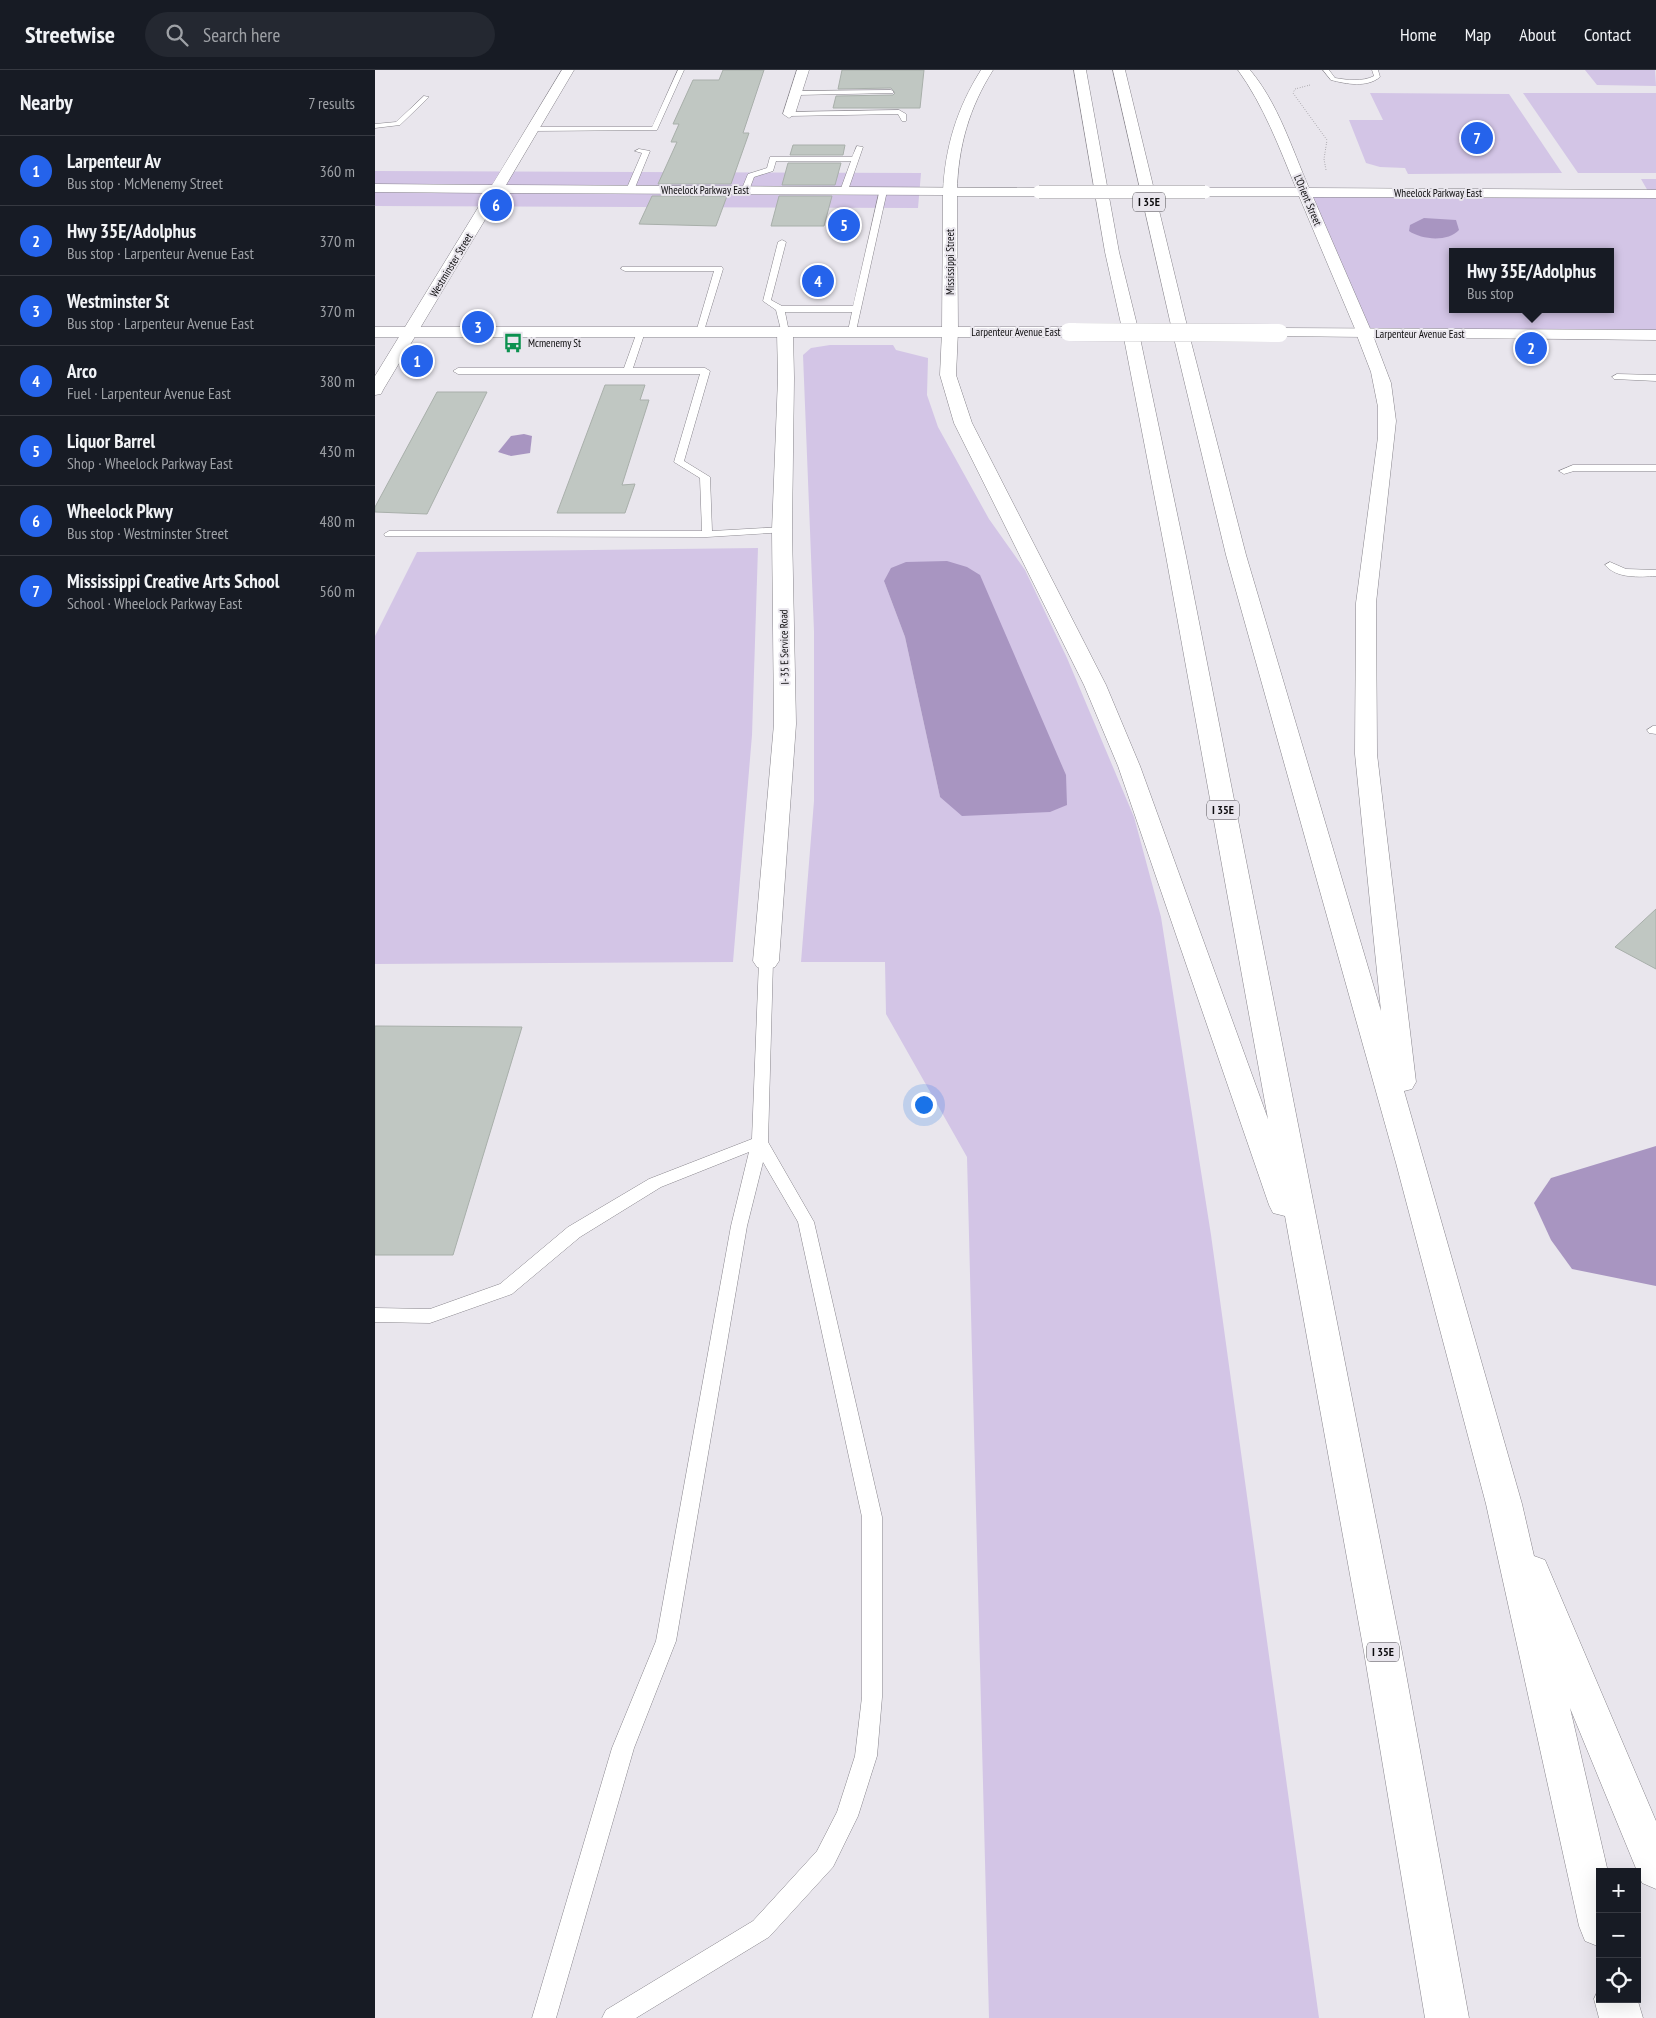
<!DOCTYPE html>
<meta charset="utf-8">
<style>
body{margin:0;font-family:"PT Sans Narrow",sans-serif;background:#242831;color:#f1f3f6}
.controls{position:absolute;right:15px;bottom:15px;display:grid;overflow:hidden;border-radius:0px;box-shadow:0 5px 20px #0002}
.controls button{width:45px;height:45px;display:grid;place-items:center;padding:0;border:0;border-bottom:1px solid #363941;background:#171b24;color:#f1f3f6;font:25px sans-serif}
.you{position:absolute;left:548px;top:1034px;width:18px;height:18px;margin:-12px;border:4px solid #fff;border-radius:50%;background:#1a73e8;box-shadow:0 0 0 8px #1a73e833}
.badge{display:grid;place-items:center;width:32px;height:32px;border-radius:50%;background:#2563eb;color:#fff;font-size:16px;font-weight:700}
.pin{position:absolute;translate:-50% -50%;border:2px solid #fff;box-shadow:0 1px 5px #0006}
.popup{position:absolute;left:1074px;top:178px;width:165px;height:65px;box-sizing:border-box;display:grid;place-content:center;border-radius:0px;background:#171b24;filter:drop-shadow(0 1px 4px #0005);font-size:16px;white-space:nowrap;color:#9ea1a6}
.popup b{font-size:19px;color:#f1f3f6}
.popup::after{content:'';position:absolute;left:50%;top:100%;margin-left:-10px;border:10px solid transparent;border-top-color:#171b24}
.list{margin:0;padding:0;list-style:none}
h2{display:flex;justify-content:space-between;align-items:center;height:65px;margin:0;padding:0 20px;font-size:21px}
h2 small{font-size:16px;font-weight:400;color:#9ea1a6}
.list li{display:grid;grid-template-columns:32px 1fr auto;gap:15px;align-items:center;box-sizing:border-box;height:70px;padding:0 20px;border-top:1px solid #363941}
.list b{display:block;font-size:19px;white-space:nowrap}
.list p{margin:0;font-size:16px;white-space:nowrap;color:#9ea1a6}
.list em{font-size:16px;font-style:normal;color:#9ea1a6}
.icon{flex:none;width:28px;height:28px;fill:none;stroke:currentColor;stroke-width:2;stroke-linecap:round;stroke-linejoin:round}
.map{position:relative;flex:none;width:1281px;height:1948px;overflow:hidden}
header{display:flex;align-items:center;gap:30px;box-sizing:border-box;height:70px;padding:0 25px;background:#171b24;border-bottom:1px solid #363941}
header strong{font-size:24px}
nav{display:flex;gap:28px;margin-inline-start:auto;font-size:18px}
.search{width:350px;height:45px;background:#242831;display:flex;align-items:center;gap:12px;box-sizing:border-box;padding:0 18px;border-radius:28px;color:#9ea1a6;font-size:19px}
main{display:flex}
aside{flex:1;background:#171b24}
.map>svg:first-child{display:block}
</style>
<header>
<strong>Streetwise</strong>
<div class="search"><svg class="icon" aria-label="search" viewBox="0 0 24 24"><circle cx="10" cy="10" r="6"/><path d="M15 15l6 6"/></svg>Search here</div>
<nav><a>Home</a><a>Map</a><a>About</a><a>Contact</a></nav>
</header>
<main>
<aside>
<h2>Nearby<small>7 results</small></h2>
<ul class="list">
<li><span class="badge">1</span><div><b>Larpenteur Av</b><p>Bus stop · McMenemy Street</p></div><em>360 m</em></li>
<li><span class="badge">2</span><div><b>Hwy 35E/Adolphus</b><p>Bus stop · Larpenteur Avenue East</p></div><em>370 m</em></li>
<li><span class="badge">3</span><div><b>Westminster St</b><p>Bus stop · Larpenteur Avenue East</p></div><em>370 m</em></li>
<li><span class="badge">4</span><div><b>Arco</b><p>Fuel · Larpenteur Avenue East</p></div><em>380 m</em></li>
<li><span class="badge">5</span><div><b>Liquor Barrel</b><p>Shop · Wheelock Parkway East</p></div><em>430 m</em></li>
<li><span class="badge">6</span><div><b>Wheelock Pkwy</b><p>Bus stop · Westminster Street</p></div><em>480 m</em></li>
<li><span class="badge">7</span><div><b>Mississippi Creative Arts School</b><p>School · Wheelock Parkway East</p></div><em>560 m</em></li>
</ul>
</aside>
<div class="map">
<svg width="1281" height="1948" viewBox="0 0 1281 1948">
<rect width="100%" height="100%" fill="#e9e6ed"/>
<g fill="#d3c5e6" fill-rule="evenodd">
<polygon points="1210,0 1280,0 1281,16 1222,15"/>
<polygon points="995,23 1134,24 1187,103 1033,104 1030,98 1005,97 991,93 974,50 1008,50"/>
<polygon points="1148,23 1281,23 1281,103 1203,103"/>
<polygon points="0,101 546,103 543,138 0,136"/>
<path d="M1266,109h15v156l-292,-2 -58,-141 343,1zM1077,182h158v57h-158z"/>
<path d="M455,275h63l3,5 32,8 -1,37 11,32 51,92 36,51 42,88 67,159 27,100 50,318 108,783h-330l-22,-861 -81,-143 -1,-52h-84l13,-161v-170l-11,-276 8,-7zM509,511l166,231 -110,-15 -35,-160z"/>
<polygon points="383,478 377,665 358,892 0,894 0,566 42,482"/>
</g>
<g fill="#a895c1">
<path d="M1049,148l32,2 3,10c-11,12 -37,10 -50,1l1,-6z"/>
<polygon points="149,364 157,366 155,383 136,386 123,382 136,366"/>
<polygon points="572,491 592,497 605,505 691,705 692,735 675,742 587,746 565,727 530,567 509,511 516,498 531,492"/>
<polygon points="1281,1076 1281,1216 1197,1199 1176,1170 1159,1133 1176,1108"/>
</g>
<g fill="#c0c7c2" stroke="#a8afaa">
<polygon points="348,0 389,0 368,63 374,63 356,114 283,114 302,72 296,72 304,54 298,54 318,10 344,10"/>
<polygon points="467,0 549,0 545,38 458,38 461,26 518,25 520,23 516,18 463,19"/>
<polygon points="418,75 470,75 468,85 415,85"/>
<polygon points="413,93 466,93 460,115 407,115"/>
<polygon points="277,126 352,126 341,156 264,154"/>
<polygon points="404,126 457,126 449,156 396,156"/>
<polygon points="230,315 270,315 265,330 274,330 247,415 260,414 250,443 182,443"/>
<polygon points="62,322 112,322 52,444 0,442 0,437"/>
<polygon points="1281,839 1281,899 1240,877"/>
<polygon points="0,956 147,957 78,1185 0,1185"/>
</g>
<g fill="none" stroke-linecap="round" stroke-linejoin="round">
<defs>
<g id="service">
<polygon points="303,0 309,0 282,60 157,61 154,59 157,57 277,57"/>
<path d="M948,0h6l6,8c13,2 27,4 39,-2l-2,-6h6l2,7c-13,11 -34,7 -49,3z"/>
<polygon points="516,20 518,21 518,23 422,25 419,23 422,21"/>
<polygon points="49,26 54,27 25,55 0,58 0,54 21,52"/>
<polygon points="524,40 531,44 531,51 527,51 523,44 414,46 411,44 414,42"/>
<polygon points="482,76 488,77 472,123 465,121 476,91 401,91 398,101 379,107 373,123 366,121 373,104 392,98 395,87 477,87"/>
<polygon points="264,79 275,81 259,120 255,122 251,120 267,83 260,81"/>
<polygon points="505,119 512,121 481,261 477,264 473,261 477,242 410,242 414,262 407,264 401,240 388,231 403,172 407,170 411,172 396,230 407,236 478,236"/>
<polygon points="247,197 347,197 348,199 328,264 321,262 339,201 250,201 246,199"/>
<polygon points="266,259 270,262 258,298 330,298 335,301 309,391 335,407 337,461 407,457 412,460 411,462 332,467 10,466 9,464 14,461 327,461 325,408 299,392 325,304 83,304 78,301 83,298 249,298 262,262"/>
<polygon points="1242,304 1281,305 1281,311 1239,309 1237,307"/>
<polygon points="1198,395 1281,395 1281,401 1199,401 1189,404 1184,401"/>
<path d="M1235,492l16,7 30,1v6c-17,1 -39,3 -51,-11z"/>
<polygon points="1278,656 1281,656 1281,664 1274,663 1272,660"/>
<polygon points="391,886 396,888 398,891 393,1072 439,1152 507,1447 507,1627 502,1686 483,1746 458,1797 394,1867 261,1948 227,1948 231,1940 378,1851 442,1781 462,1742 480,1686 487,1627 487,1447 423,1152 388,1092 372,1156 301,1571 259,1678 181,1948 157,1948 237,1678 281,1571 356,1156 374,1082 286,1117 205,1167 137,1224 55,1253 0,1252 0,1238 55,1239 125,1214 193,1157 274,1109 377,1069 384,891 386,888"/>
</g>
<g id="minor">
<polygon points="422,0 434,0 420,44 414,48 408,44"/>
<polygon points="410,257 416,259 418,262 419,308 417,460 421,654 404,891 400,897 391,900 382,897 378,891 399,654 397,460 403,308 402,262 404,259"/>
</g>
<g id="tertiary">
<polygon points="187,0 199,0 131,115 664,118 671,122 664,126 582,126 583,261 581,264 569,264 567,261 568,125 126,123 8,320 6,324 0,325 0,306 112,123 0,122 0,114 117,115"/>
<path d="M863,0h12c28,33 42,79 59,118l347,2v8l-343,-1 59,136 -2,3h-12l-59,-140h-94l-7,-4 7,-4h91c-17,-41 -32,-82 -58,-118z"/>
</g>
<g id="secondary">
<polygon points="0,257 694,257 700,259 702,262 700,265 694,267 0,267"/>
<polygon points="904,258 1281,260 1281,270 898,266 896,263 898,260"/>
</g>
<g id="motorway">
<path d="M606,0h12c-24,38 -35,77 -36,122l-7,4 -5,-1 -2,-3c2,-45 14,-84 38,-122z"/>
<polygon points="699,0 711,0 744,182 764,263 811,486 1027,1582 1094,1948 1050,1948 989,1582 910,1146 898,1143 894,1135 743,696 709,615 579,353 565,305 567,261 569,258 581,258 583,261 581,305 597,353 731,615 765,696 893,1049 791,486 748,263 730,182"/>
<polygon points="738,0 750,0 814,264 871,485 1006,941 980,684 981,533 1003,367 1003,337 996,302 981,263 983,260 995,260 997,263 1016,313 1021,351 1001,533 1002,684 1041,1012 1037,1019 1029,1021 1147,1434 1159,1486 1170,1490 1281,1751 1281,1819 1267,1813 1195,1638 1233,1802 1225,1802 1225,1877 1210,1871 1204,1856 1111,1434 1021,1093 851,485 798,264"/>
<polygon points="1225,1916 1225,1929 1262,1928 1268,1948 1224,1948 1219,1929"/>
</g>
</defs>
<use href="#service" stroke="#88858c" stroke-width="1"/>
<use href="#minor" stroke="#88858c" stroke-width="1"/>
<use href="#tertiary" stroke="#88858c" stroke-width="1"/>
<use href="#secondary" stroke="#88858c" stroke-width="1"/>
<use href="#motorway" stroke="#88858c" stroke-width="1"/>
<polyline stroke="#716f73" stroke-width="1" stroke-dasharray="0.5 2" stroke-linecap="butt" points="935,15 920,19 918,23 952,70 949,89 951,100"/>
<use href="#service" fill="#fff" fill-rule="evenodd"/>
<use href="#minor" fill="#fff" fill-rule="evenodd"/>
<use href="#tertiary" fill="#fff" fill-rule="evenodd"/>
<use href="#secondary" fill="#fff" fill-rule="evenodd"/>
<use href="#motorway" fill="#fff" fill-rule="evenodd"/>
<defs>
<polyline id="tertiary-bridge" points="664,122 830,122"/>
<polyline id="secondary-bridge" points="694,262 904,263"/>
</defs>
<use href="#tertiary-bridge" stroke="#88858c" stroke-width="14" stroke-linecap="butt"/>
<use href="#secondary-bridge" stroke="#88858c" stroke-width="18" stroke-linecap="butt"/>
<use href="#tertiary-bridge" stroke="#fff" stroke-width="13"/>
<use href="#secondary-bridge" stroke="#fff" stroke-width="18"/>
</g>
<defs>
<symbol id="bus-bare" viewBox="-9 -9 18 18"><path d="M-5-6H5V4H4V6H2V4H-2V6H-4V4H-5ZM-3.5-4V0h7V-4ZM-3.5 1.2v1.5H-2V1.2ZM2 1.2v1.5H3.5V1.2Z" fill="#0c914f" stroke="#e9e6ed" stroke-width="2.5" paint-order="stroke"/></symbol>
</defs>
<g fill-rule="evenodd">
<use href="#bus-bare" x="124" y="259" width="28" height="28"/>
</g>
<g text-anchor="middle" stroke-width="4" stroke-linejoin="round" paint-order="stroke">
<g font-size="11" fill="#0c0b0d" stroke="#e9e6ed">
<text x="330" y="124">Wheelock Parkway East</text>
<text x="1063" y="127">Wheelock Parkway East</text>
<text transform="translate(933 130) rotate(67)" y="4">L'Orient Street</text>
<text transform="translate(575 192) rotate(-90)" y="4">Mississippi Street</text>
<text transform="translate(76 195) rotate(-59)" y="4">Westminster Street</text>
<text x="641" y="266">Larpenteur Avenue East</text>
<text x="1045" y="268">Larpenteur Avenue East</text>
<text transform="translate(409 577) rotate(-91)" y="4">I- 35 E Service Road</text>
</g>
<g font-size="11" fill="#0c0b0d" stroke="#e9e6ed" text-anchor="start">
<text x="153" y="277">Mcmenemy St</text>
</g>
<g fill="#e9e6ed" stroke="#4e4d50" stroke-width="1">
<rect x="758" y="122.5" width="32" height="19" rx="4"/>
<rect x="832" y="730.5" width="32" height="19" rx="4"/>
<rect x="992" y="1572.5" width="32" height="19" rx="4"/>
</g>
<g font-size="12" font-weight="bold" fill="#0c0b0d">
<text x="774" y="136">I 35E</text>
<text x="848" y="744">I 35E</text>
<text x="1008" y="1586">I 35E</text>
</g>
</g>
</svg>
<div class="controls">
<button>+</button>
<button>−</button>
<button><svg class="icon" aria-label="locate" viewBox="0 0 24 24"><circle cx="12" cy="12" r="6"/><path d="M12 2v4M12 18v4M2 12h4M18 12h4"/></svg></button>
</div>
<div class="you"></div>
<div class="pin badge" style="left:42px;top:291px">1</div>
<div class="pin badge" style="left:1156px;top:278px">2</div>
<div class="popup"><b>Hwy 35E/Adolphus</b>Bus stop</div>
<div class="pin badge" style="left:103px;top:257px">3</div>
<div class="pin badge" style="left:443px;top:211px">4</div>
<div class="pin badge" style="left:469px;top:155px">5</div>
<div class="pin badge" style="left:121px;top:135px">6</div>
<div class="pin badge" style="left:1102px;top:68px">7</div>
</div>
</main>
